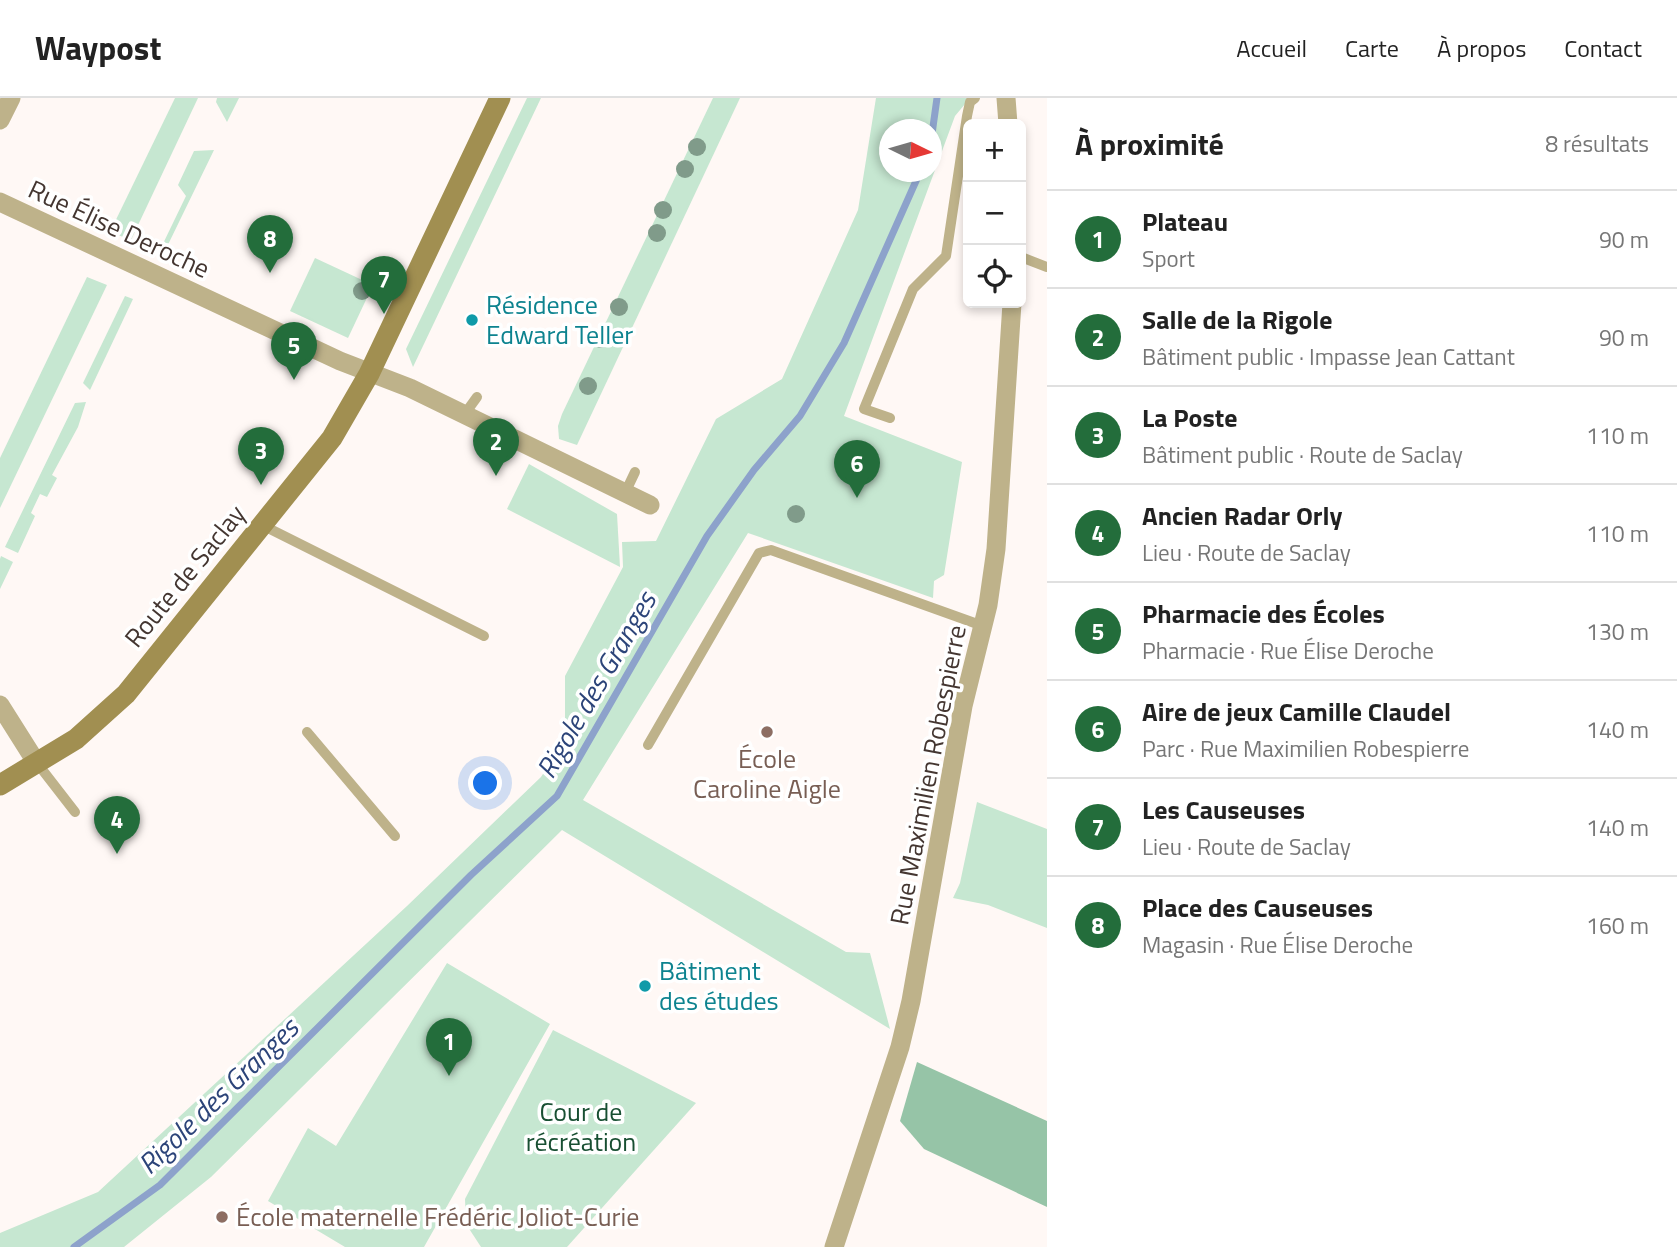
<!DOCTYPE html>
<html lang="fr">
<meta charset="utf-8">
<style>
body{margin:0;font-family:"Titillium Web",sans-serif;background:#f6f6f6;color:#222}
.controls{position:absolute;right:21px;top:21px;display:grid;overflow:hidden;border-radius:10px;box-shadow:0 4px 10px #0003}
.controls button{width:63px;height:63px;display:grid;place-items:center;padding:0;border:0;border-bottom:2px solid #e0e0e0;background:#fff;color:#222;font:35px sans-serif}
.compass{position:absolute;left:879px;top:21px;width:63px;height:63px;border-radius:50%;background:#fff;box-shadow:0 4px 10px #0003;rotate:95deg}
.you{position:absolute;left:486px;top:686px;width:24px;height:24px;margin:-18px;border:5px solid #fff;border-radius:50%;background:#1a73e8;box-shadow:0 0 0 10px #1a73e833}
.badge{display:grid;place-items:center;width:46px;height:46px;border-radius:50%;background:#236d3b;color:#fff;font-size:23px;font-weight:700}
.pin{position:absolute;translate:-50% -58px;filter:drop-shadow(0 2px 4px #0008)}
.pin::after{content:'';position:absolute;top:37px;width:24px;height:21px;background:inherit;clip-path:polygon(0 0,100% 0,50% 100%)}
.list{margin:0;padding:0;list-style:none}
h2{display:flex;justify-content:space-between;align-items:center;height:91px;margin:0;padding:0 28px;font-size:30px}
h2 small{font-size:23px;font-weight:400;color:#767676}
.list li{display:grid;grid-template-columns:46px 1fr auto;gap:21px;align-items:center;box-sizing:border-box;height:98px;padding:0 28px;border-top:2px solid #e0e0e0}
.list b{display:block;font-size:26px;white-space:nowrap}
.list p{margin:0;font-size:23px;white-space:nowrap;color:#767676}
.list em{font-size:23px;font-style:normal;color:#767676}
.icon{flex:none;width:38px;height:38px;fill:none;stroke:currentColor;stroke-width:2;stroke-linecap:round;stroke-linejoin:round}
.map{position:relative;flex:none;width:1047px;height:1149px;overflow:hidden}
header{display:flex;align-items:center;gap:42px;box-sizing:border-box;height:98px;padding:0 35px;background:#fff;border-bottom:2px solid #e0e0e0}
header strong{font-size:33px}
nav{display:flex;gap:38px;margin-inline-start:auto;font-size:24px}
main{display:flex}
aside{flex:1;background:#fff}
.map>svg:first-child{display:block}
</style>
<header>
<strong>Waypost</strong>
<nav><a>Accueil</a><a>Carte</a><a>À propos</a><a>Contact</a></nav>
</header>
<main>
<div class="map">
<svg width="1047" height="1149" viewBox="0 0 1047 1149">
<rect width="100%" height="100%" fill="#fff8f5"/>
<g fill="#c6e7d1" fill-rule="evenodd">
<polygon points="175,0 198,0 131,142 110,134"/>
<polygon points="217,0 239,0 227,24 216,4"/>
<polygon points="527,0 541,0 413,269 406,251"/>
<polygon points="713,0 740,0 577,347 559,341 558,328 562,316"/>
<path d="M876,0h94l-15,18 -111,300 118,46 -18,113 -10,6 -1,17 -185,-65 -165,267 263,152 24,1 20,76 -328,-199 -351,347 -87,70h-124v-14l98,-41 309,-286 134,-129 24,-37v-64l58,-109 -1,-25 34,-1 60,-122 66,-40 76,-169zM890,32h42v42h-42z"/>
<polygon points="214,52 162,159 158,156 186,98 178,87 194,53"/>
<polygon points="315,160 373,187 348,240 290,213"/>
<polygon points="87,179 107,187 0,410 0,360"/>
<polygon points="125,198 133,201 90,292 83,285"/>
<polygon points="86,304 78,329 52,377 57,380 47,399 40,396 31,415 35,418 18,455 5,449 75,305"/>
<polygon points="529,366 617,416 620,469 507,411"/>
<polygon points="1,458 13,464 0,491 0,461"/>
<polygon points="977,704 1047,731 1047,830 988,807 953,800 960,785"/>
<polygon points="447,865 550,926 424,1149 345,1149 268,1103 308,1030 336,1048"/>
<polygon points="553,932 696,1005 567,1149 481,1149 466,1126 465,1101"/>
</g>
<polygon fill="#96c4a7" points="917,964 1047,1023 1047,1109 924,1051 900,1023"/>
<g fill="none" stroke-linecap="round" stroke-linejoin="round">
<g stroke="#8da2cb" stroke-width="7">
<polyline points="932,36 937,0"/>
<polyline points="74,1149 160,1087 471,777 557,698 707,438 754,372 800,318 844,245 920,74"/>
</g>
<g stroke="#beb28a" stroke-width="10">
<polyline points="1021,159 1047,169"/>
<polyline points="464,317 477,299"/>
<polyline points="890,320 864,311 913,191 946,158 967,18 970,4 975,0"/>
<polyline points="625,395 635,374"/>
<polyline points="262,427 484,538"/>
<polyline points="307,634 395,738"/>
<polyline points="648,647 759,455 771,452 983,528"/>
<polyline points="37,665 75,714"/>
</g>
<g stroke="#beb28a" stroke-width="19">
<polyline points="1006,0 1008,26"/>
<polyline points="0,22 11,0"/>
<polyline points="0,104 340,263 410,290 650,407"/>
<polyline points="0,607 36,664"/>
<polyline points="834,1149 900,949 911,903 963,608 988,507 996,451 1012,205"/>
</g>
<polyline stroke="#a18f51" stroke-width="21" points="0,687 76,641 126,596 332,340 369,276 500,0"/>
</g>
<g fill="#809b8a">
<circle cx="697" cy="49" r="9"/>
<circle cx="685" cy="71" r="9"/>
<circle cx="663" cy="112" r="9"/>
<circle cx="657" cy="135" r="9"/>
<circle cx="362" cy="193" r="9"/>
<circle cx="619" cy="209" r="9"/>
<circle cx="601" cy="241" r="9"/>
<circle cx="588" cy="288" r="9"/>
<circle cx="796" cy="416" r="9"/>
</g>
<g fill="#0f9aa8" stroke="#fff" stroke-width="2.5">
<circle cx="472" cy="222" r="7"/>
<circle cx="645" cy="888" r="7"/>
</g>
<g fill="#8d6e63" stroke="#fff" stroke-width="2.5">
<circle cx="767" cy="634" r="7"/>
<circle cx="222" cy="1119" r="7"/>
</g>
<g text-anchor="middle" stroke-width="7" stroke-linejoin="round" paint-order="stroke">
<g font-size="26" fill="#443631" stroke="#fff">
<text transform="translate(119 131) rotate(25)" y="9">Rue Élise Deroche</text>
<text transform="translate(185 478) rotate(-51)" y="9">Route de Saclay</text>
<text transform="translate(928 677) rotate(-79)" y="9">Rue Maximilien Robespierre</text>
</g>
<g font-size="26" fill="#0d838f" stroke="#fff" text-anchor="start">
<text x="486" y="216">Résidence<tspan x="486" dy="30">Edward Teller</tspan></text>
<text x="659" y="882">Bâtiment<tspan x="659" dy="30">des études</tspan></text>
</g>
<g font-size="26" fill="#785e54" stroke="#fff">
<text x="767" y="670">École<tspan x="767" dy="30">Caroline Aigle</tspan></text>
<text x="236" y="1128" text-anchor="start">École maternelle Frédéric Joliot-Curie</text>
</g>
<g font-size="26" fill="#184f32" stroke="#fff">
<text x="581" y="1023">Cour de<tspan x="581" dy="30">récréation</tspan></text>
</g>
<g font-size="28" font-style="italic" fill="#2c4479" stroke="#fff">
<text transform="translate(596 587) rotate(-60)" y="10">Rigole des Granges</text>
<text transform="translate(218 998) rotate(-44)" y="10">Rigole des Granges</text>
</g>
</g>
</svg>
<div class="controls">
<button>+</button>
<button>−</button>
<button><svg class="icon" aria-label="locate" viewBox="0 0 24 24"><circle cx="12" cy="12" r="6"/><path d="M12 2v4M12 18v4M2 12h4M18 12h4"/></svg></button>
</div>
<svg class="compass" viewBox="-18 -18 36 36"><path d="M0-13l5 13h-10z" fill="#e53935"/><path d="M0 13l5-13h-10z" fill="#767676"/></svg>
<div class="you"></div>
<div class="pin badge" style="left:449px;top:978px">1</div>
<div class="pin badge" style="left:496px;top:378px">2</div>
<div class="pin badge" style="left:261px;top:387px">3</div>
<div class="pin badge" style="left:117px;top:756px">4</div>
<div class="pin badge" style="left:294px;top:282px">5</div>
<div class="pin badge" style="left:857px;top:400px">6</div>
<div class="pin badge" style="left:384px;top:216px">7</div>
<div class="pin badge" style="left:270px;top:175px">8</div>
</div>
<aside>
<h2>À proximité<small>8 résultats</small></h2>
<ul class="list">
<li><span class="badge">1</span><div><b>Plateau</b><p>Sport</p></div><em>90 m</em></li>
<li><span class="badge">2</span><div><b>Salle de la Rigole</b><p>Bâtiment public · Impasse Jean Cattant</p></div><em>90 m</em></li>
<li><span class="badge">3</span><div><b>La Poste</b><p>Bâtiment public · Route de Saclay</p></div><em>110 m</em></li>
<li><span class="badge">4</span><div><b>Ancien Radar Orly</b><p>Lieu · Route de Saclay</p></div><em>110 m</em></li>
<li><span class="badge">5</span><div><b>Pharmacie des Écoles</b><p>Pharmacie · Rue Élise Deroche</p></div><em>130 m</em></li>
<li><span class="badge">6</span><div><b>Aire de jeux Camille Claudel</b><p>Parc · Rue Maximilien Robespierre</p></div><em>140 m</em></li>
<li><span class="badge">7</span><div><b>Les Causeuses</b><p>Lieu · Route de Saclay</p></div><em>140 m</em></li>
<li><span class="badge">8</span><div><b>Place des Causeuses</b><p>Magasin · Rue Élise Deroche</p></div><em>160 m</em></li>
</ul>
</aside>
</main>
